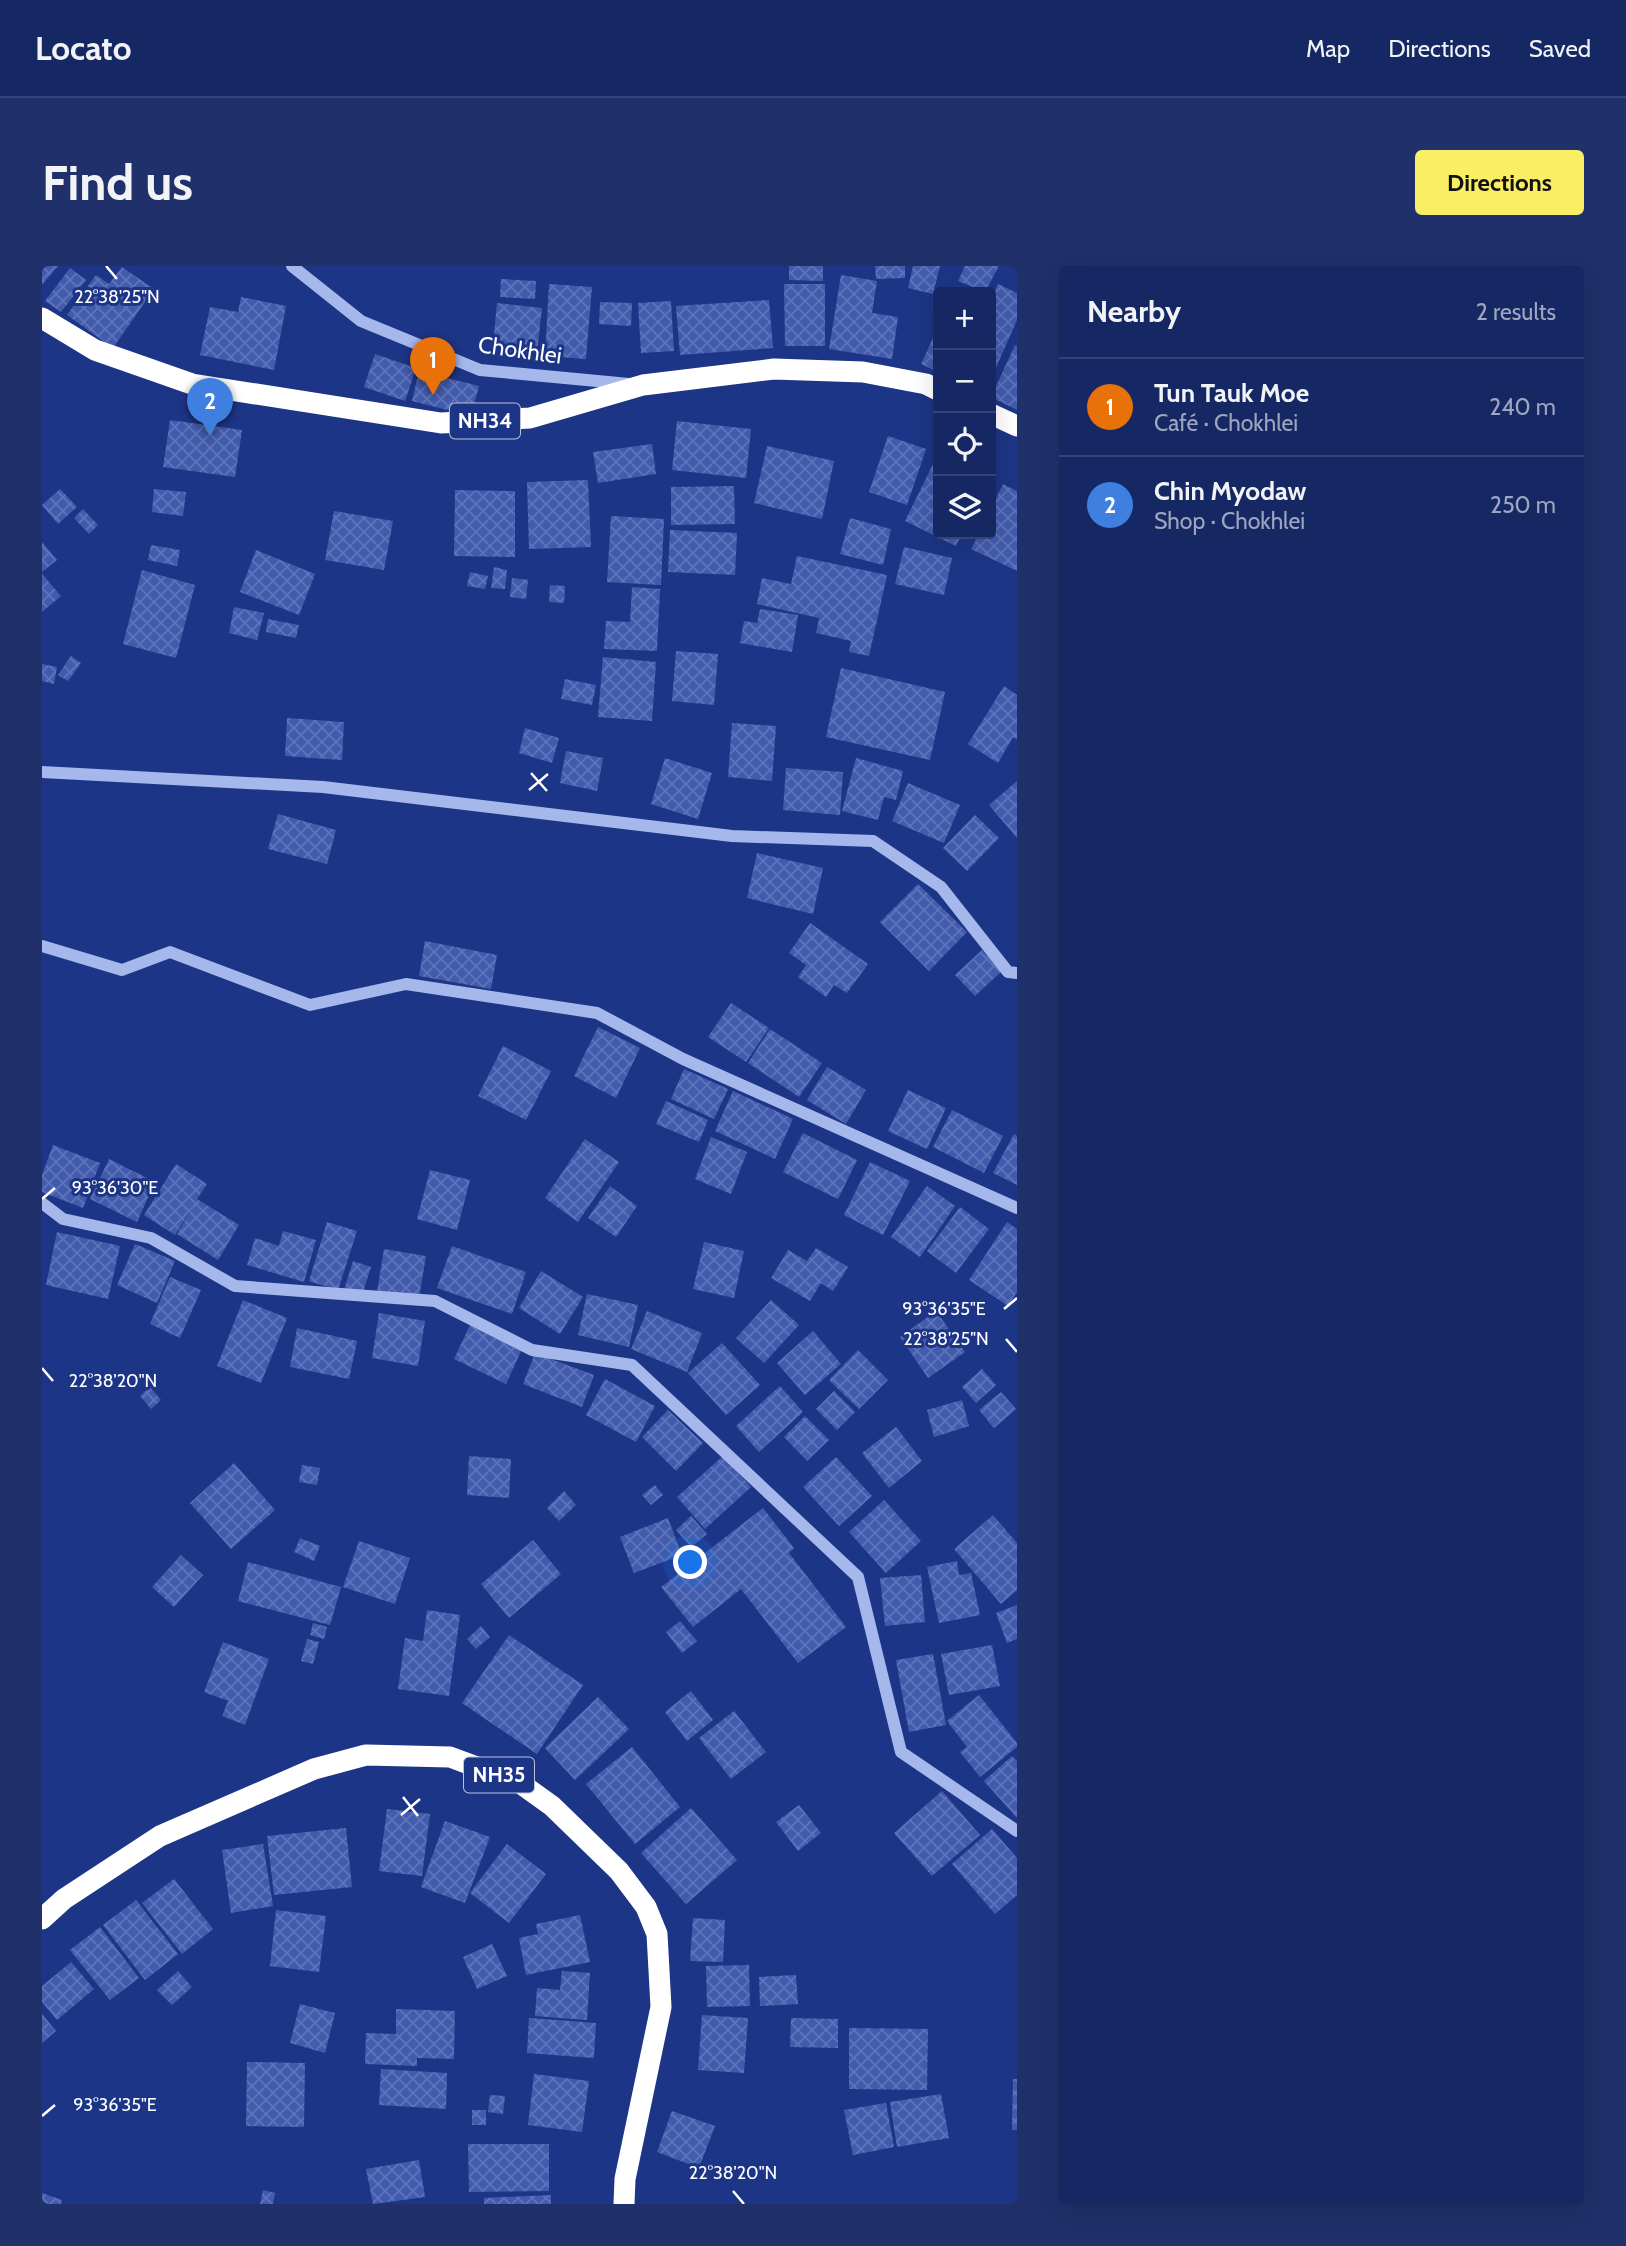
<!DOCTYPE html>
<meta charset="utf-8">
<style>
body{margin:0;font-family:Cabin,sans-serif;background:#1f306a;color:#f1f3f6}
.controls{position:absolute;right:21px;top:21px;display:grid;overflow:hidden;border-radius:7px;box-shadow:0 7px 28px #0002}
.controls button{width:63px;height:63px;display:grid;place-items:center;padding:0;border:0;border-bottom:2px solid #354478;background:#162864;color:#f1f3f6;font:35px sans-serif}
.you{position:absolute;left:649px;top:1297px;width:24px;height:24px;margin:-18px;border:5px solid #fff;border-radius:50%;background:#1a73e8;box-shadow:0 0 0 10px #1a73e833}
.badge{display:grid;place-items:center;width:46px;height:46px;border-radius:50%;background:#faee64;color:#fff;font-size:23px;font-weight:700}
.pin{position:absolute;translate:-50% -58px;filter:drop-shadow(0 2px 4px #0008)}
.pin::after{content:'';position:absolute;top:37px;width:24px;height:21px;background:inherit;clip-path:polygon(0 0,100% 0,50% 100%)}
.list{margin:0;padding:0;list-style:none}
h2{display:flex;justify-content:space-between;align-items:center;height:91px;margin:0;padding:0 28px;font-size:30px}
h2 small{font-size:23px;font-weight:400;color:#9ea6bf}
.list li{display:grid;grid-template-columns:46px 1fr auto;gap:21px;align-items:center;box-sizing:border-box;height:98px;padding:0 28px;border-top:2px solid #354478}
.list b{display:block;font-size:26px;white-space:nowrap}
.list p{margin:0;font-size:23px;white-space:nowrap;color:#9ea6bf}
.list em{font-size:23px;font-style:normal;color:#9ea6bf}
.icon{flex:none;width:38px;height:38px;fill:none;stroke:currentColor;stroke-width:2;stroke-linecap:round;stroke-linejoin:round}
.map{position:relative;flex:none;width:975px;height:1938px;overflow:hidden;border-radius:7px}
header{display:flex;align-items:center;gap:42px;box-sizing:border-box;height:98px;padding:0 35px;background:#162864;border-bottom:2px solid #354478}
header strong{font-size:33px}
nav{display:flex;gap:38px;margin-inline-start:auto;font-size:24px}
.intro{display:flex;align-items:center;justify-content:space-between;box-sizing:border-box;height:168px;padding:0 42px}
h1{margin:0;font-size:49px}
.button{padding:18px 32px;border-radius:7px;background:#faee64;color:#111;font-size:24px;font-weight:700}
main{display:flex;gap:42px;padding:0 42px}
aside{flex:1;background:#162864;border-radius:7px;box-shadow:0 7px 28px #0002}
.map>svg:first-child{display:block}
</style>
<header>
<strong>Locato</strong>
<nav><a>Map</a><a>Directions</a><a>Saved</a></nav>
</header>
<div class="intro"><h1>Find us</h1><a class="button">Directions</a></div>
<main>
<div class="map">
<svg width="975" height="1938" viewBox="0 0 975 1938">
<defs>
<pattern id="building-cross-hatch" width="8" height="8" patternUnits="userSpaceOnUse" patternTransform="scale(1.75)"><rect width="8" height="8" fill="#425bad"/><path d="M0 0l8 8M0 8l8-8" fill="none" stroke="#5e74b9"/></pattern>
</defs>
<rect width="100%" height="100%" fill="#1d3586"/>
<g fill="url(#building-cross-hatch)">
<polygon points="0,0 16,0 0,19"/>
<polygon points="747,0 781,0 781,15 747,14"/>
<polygon points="833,0 863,0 863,12 834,13"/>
<polygon points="871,0 898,0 891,28 866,22"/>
<polygon points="923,0 957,0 943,26 916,15"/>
<polygon points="80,1 112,23 71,82 25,49 54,9 67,18"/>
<polygon points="28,2 44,14 19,46 3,35"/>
<polygon points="799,9 835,15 830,47 856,51 850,93 787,83"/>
<polygon points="459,13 494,15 493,33 458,31"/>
<polygon points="507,18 550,21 544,93 503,90"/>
<polygon points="742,18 783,18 783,80 743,80"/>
<polygon points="956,18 975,27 975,54 949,113 949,34"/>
<polygon points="199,31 244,40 232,104 158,89 168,41 196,46"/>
<polygon points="727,34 731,82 638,89 634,40"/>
<polygon points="629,35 632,85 599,87 596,37"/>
<polygon points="558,36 590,37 589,60 557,58"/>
<polygon points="455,37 500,42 494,95 450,90"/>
<polygon points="896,61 896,106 879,98"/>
<polygon points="973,79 975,80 975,144 949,131"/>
<polygon points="333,88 374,102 363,135 322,121"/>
<polygon points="377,105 437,120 429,150 370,135"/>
<polygon points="128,154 200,164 193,211 121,201"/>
<polygon points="635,155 709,163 704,212 630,204"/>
<polygon points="846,170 884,183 865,239 827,226"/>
<polygon points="610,178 614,208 556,217 551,186"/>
<polygon points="725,180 792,195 780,253 712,237"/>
<polygon points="896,188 896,268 920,268 914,280 863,255"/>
<polygon points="546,214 549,281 487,283 485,216"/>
<polygon points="961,218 975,225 975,305 929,283 937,268 949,268 949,243"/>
<polygon points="692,220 693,258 629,259 629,221"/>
<polygon points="18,223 35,241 16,258 0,239"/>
<polygon points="112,223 144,226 141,250 110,246"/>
<polygon points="413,224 473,225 473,291 412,290"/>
<polygon points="41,243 56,259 47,268 32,252"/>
<polygon points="292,245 351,255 342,304 283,294"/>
<polygon points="569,250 622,253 619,319 565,316"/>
<polygon points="808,252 849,263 841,299 798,288"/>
<polygon points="628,264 695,267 693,309 626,306"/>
<polygon points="0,276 15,294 0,306"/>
<polygon points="109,279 138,284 135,300 106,294"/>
<polygon points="862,281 910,292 902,329 853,318"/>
<polygon points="214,284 273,308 257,349 198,326"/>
<polygon points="755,290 845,309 827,390 807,386 809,375 774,367 777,352 715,338 720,312 749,318"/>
<polygon points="452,301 465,304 463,323 449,322"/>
<polygon points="100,304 153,319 134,392 81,378"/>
<polygon points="428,306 446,310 443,323 425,320"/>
<polygon points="0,308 19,330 0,346"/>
<polygon points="470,312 486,314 484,333 468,331"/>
<polygon points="508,319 523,320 522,337 507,336"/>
<polygon points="590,321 618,323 615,385 562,383 564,355 588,356"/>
<polygon points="192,341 222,347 215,374 187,367"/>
<polygon points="718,343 756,349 750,386 698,377 702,355 715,357"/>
<polygon points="226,353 257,359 254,372 224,366"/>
<polygon points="634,385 676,388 672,439 630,435"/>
<polygon points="29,390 39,397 26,415 16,409"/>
<polygon points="561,391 614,396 610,455 556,451"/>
<polygon points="0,398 15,401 12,418 0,415"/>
<polygon points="799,402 903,426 888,494 784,471"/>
<polygon points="523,413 554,419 550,439 519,433"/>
<polygon points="962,420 975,429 975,474 971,471 956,497 926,478"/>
<polygon points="245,452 302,456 300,494 243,490"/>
<polygon points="690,457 734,460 730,515 686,511"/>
<polygon points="483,462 517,472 510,497 477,487"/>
<polygon points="524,485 561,492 555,525 518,517"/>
<polygon points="623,492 670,507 656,553 609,538"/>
<polygon points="814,492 861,505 854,534 842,531 836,554 800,545"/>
<polygon points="744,502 801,506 798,549 741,544"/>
<polygon points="975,515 975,572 947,539"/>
<polygon points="866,517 918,539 902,577 850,555"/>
<polygon points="236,548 294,564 285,598 226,583"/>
<polygon points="933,549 957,572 925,605 901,582"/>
<polygon points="715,587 781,602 771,648 705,632"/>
<polygon points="876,618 925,666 887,705 838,656"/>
<polygon points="768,657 826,698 805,727 792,719 784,731 756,711 764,699 747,687"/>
<polygon points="383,675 455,689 449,723 377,710"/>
<polygon points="940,684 960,705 933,730 913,709"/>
<polygon points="689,737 727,762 704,796 666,771"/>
<polygon points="556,761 598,782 574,832 532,810"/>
<polygon points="728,763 780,797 757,831 706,797"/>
<polygon points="461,780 509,805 484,854 436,830"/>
<polygon points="785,801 824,824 804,858 765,834"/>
<polygon points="642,803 686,823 672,853 629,833"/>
<polygon points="866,824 904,842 885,883 846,865"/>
<polygon points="691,825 751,853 733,893 673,865"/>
<polygon points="624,835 666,854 657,876 614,858"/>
<polygon points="910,844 961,870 942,907 891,881"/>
<polygon points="761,867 815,894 796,933 741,906"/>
<polygon points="972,868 975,870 975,919 951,907"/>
<polygon points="669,871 705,886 689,928 653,913"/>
<polygon points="543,873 577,896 536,956 503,932"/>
<polygon points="11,879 58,897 41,942 0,926 0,909"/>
<polygon points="67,893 113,916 95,956 48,933"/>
<polygon points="828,896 868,915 841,969 802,949"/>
<polygon points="134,898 165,918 155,933 197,959 176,994 135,968 152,939 133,969 102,949"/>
<polygon points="388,904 428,914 415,964 375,953"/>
<polygon points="568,920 595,940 574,971 546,952"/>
<polygon points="885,920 913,940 878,991 849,971"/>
<polygon points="918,941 947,963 914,1007 885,985"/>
<polygon points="285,956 315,965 296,1024 267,1015"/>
<polygon points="965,956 975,963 975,1026 966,1040 927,1014"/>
<polygon points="241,965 274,974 262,1016 205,999 213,972 237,980"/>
<polygon points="15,966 78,980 66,1033 4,1019"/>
<polygon points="662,976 702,985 692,1032 651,1023"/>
<polygon points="93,978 133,995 115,1037 75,1019"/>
<polygon points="410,980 484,1006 470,1048 395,1022"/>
<polygon points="774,982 806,1001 791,1025 779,1017 768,1035 729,1012 746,984 765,995"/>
<polygon points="342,983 384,990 377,1032 335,1026"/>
<polygon points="311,995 329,1001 320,1029 302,1024"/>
<polygon points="499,1005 541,1031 518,1068 477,1042"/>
<polygon points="128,1011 159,1024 138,1072 108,1058"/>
<polygon points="545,1028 596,1039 587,1081 536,1069"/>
<polygon points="201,1034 245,1052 219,1117 175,1100"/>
<polygon points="729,1034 757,1059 722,1097 694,1072"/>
<polygon points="605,1045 660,1067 645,1106 589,1083"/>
<polygon points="894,1045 923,1086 886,1112 858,1071"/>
<polygon points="337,1047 383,1055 376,1100 330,1092"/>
<polygon points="428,1059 480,1083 464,1118 412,1093"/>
<polygon points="255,1062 315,1075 307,1113 248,1101"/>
<polygon points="771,1065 799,1098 763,1129 735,1097"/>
<polygon points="680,1077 718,1119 684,1149 646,1107"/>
<polygon points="816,1084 846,1114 817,1143 787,1114"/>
<polygon points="493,1087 552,1109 540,1141 481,1118"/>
<polygon points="940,1103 954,1119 934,1137 920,1121"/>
<polygon points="563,1113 613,1140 594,1176 544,1149"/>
<polygon points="738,1120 761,1146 717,1186 694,1160"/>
<polygon points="108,1121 119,1134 109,1143 98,1130"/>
<polygon points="792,1125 813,1146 795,1164 774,1143"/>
<polygon points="959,1126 974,1143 952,1162 937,1144"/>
<polygon points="920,1134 927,1160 892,1171 885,1144"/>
<polygon points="626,1144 661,1177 634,1205 600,1171"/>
<polygon points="763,1150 787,1174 765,1195 742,1171"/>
<polygon points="854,1161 880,1195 847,1222 820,1187"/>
<polygon points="427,1190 469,1193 467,1232 425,1229"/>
<polygon points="681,1190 709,1221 663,1263 635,1231"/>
<polygon points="794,1191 830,1230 797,1260 761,1221"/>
<polygon points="192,1197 233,1244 189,1283 148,1237"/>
<polygon points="260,1199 278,1202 275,1219 257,1216"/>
<polygon points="613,1219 621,1229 609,1239 600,1229"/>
<polygon points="522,1225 534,1239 517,1255 505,1242"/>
<polygon points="842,1234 879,1275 844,1307 807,1266"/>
<polygon points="721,1242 752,1282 747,1287 804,1361 756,1397 699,1323 651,1361 619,1321"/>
<polygon points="951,1249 975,1277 975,1324 959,1338 912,1283"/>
<polygon points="649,1250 665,1268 649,1281 634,1264"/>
<polygon points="626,1252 640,1289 592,1307 578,1271"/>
<polygon points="258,1272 278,1280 272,1295 252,1286"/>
<polygon points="491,1274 519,1308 467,1352 439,1318"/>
<polygon points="317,1275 368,1292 353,1338 301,1321"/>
<polygon points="139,1289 161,1309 132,1341 110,1321"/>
<polygon points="915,1295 917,1309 929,1307 938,1349 897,1357 885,1301"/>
<polygon points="206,1296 299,1321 288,1359 196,1335"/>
<polygon points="879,1309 883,1356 843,1360 838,1312"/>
<polygon points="975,1339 975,1373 965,1377 954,1347"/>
<polygon points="385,1344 418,1349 407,1430 356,1423 363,1372 381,1375"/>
<polygon points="638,1355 655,1375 640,1387 624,1366"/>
<polygon points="271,1357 285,1361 282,1373 268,1369"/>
<polygon points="439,1360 448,1371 434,1383 425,1373"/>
<polygon points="467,1369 541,1419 495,1488 420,1437"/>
<polygon points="265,1373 277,1376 271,1398 259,1395"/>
<polygon points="181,1376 227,1393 203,1459 180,1450 186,1435 162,1426"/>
<polygon points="950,1379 958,1420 907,1429 899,1388"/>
<polygon points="891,1388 904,1459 867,1466 854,1394"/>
<polygon points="649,1425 671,1454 645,1475 623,1446"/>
<polygon points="937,1429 975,1477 975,1481 938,1511 918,1486 925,1481 905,1455"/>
<polygon points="556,1431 587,1463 533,1514 503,1482"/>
<polygon points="692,1445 724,1486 689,1513 657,1472"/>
<polygon points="590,1481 638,1541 593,1578 544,1518"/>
<polygon points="970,1490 975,1495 975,1552 942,1515"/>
<polygon points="900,1525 938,1569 890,1610 852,1567"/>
<polygon points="757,1539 779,1567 756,1585 734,1556"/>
<polygon points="649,1542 695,1594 644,1638 599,1587"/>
<polygon points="345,1543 388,1548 380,1610 337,1605"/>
<polygon points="403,1555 448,1571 423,1637 379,1621"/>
<polygon points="304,1562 310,1621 232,1629 225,1570"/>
<polygon points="950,1563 975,1592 975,1629 953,1648 910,1598"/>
<polygon points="221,1578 231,1640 189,1647 180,1584"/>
<polygon points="465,1578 504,1608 467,1657 428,1627"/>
<polygon points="132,1613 171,1663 140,1688 100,1637"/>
<polygon points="94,1634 136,1688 103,1714 61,1659"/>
<polygon points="234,1644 284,1650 277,1706 228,1700"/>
<polygon points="538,1649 548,1696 484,1709 477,1672 496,1668 494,1658"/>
<polygon points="651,1652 683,1654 681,1696 648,1695"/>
<polygon points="58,1661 97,1712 68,1734 28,1684"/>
<polygon points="450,1678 465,1710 435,1723 421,1691"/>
<polygon points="29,1696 52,1723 15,1754 0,1736 0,1720"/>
<polygon points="707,1699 708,1740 665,1741 664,1700"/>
<polygon points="136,1705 150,1721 130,1739 115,1724"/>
<polygon points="520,1705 548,1707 545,1754 493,1750 495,1722 518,1724"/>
<polygon points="754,1709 756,1738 718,1740 717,1711"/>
<polygon points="258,1738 293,1747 283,1787 248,1777"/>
<polygon points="354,1743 413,1745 412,1793 375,1792 375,1800 323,1798 324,1767 354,1768"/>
<polygon points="0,1748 14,1765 0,1777"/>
<polygon points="660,1749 706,1752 702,1807 656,1804"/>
<polygon points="487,1752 554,1757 552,1792 485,1787"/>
<polygon points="749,1752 796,1753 796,1782 748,1781"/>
<polygon points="807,1762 886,1763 885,1824 807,1823"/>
<polygon points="205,1796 263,1797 262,1861 204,1860"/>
<polygon points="339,1803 405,1807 404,1843 337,1839"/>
<polygon points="492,1808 547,1815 540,1866 486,1859"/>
<polygon points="971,1813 975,1813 975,1864 970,1864"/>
<polygon points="899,1828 907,1872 855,1881 848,1836"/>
<polygon points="448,1829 463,1830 461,1848 446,1846"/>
<polygon points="844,1837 852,1881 811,1889 802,1844"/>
<rect x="430" y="1844" width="14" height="15"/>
<polygon points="630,1845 673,1860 657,1902 615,1886"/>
<polygon points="426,1878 507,1878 507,1925 427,1926"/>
<polygon points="377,1894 383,1931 331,1938 324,1903"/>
<polygon points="221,1924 233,1927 231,1938 218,1938"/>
<polygon points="0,1927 20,1934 19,1938 0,1938"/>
<polygon points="509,1929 509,1938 442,1938 442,1932"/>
</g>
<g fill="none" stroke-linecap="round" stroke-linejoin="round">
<g stroke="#a6b7eb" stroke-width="12">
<polyline points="250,0 319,55 438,104 587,118"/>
<polyline points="0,506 281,521 690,570 831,575 899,621 966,706 975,707"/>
<polyline points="0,680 80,704 128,686 268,739 364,718 555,747 641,793 975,942"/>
<polyline points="0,937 21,953 109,972 193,1020 393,1035 490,1084 590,1099 816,1311 859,1486 975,1565"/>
</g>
<g stroke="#fff" stroke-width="21">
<polyline points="0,52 53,84 150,118 399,157 488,152 601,119 732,103 821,106 884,118 896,124"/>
<polyline points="949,148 975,160"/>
<polyline points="0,1653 22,1633 118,1570 272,1503 324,1489 408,1491 478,1517 510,1540 577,1605 604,1641 615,1668 619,1741 583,1913 582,1938"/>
</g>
</g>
<path fill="none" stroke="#fff" stroke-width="2.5" d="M64,0l11,13M489,507l16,18M487,524l19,-16M0,933l13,-11M962,1043l13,-11M964,1073l11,13M0,1102l11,13M361,1531l15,19M359,1549l19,-16M0,1850l13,-11M691,1925l11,13"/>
<g text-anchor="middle" stroke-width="6" stroke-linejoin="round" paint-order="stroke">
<g fill="#1d3586" stroke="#bbc2db" stroke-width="2">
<rect x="408" y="137.5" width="70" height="35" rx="5"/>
<rect x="422" y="1491.5" width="70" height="35" rx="5"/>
</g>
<g font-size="21" font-weight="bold" fill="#fff">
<text x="443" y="162">NH34</text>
<text x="457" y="1516">NH35</text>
</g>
<g font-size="23" fill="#fff" stroke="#1d3586">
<text transform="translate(478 84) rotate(8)" y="8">Chokhlei</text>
</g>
</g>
<g font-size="18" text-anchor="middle" fill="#fff" stroke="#1d3586" stroke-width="6" stroke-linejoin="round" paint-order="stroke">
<text x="75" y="37">22°38'25"N</text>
<text x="73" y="928">93°36'30"E</text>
<text x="902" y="1049">93°36'35"E</text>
<text x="904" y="1079">22°38'25"N</text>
<text x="71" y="1121">22°38'20"N</text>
<text x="73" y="1845">93°36'35"E</text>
<text x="691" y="1913">22°38'20"N</text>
</g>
</svg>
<div class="controls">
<button>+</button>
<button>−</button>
<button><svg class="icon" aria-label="locate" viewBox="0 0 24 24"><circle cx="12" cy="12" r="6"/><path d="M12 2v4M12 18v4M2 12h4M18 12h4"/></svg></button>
<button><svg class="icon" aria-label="layers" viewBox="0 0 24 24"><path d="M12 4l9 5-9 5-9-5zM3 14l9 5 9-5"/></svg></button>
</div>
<div class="you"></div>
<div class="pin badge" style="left:391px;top:129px;background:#e8710a">1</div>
<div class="pin badge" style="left:168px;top:170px;background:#3f7fe0">2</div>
</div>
<aside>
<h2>Nearby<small>2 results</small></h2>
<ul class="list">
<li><span class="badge" style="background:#e8710a">1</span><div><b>Tun Tauk Moe</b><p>Café · Chokhlei</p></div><em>240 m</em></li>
<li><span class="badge" style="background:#3f7fe0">2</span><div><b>Chin Myodaw</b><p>Shop · Chokhlei</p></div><em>250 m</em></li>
</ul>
</aside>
</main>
